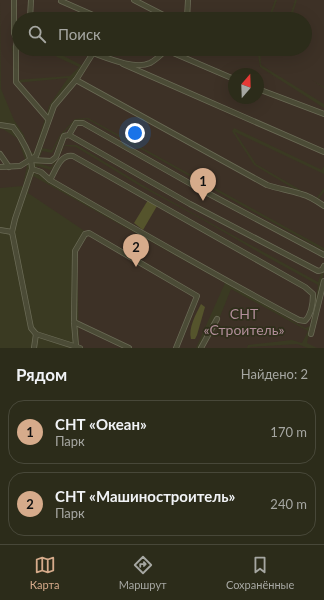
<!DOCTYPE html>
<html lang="ru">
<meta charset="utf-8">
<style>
body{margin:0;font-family:Lato,sans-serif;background:#343423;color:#f1f3f6}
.compass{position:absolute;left:228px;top:68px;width:36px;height:36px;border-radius:50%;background:#2c2c1a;box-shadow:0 4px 16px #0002;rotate:19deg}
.you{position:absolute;left:135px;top:133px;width:14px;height:14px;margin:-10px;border:3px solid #fff;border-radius:50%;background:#1a73e8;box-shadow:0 0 0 6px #1a73e833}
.badge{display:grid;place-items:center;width:26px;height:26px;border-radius:50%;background:#d6ab8b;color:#111;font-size:13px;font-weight:700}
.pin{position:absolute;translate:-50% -33px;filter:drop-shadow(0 1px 2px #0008)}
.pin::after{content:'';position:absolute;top:21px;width:14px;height:12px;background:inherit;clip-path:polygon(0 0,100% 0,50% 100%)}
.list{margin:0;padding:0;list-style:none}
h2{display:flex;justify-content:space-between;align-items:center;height:52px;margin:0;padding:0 16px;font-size:17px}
h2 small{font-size:13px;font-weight:400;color:#a6a7a2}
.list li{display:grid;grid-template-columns:26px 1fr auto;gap:12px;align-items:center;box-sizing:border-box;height:64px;margin:0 8px 8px;padding:0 8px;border:1px solid #484839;border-radius:16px}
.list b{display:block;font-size:15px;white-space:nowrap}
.list p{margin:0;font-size:13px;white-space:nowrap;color:#a6a7a2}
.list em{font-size:13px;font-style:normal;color:#a6a7a2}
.icon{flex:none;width:22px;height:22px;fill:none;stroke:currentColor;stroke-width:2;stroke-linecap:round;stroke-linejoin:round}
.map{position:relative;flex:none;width:324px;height:348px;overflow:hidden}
.search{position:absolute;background:#2c2c1a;box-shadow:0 4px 16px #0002;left:12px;right:12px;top:12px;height:44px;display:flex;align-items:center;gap:10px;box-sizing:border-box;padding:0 14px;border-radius:22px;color:#a6a7a2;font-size:15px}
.sheet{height:196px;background:#2c2c1a}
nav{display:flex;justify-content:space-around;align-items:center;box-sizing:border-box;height:56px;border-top:1px solid #484839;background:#2c2c1a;font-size:11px;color:#a6a7a2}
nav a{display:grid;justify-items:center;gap:2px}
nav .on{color:#d6ab8b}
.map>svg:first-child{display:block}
</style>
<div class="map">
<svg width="324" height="348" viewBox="0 0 324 348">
<rect width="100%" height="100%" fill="#3a3a22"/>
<g fill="#3d3126" fill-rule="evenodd">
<polygon points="0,0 275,0 268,19 19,19 19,46 12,46 15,83 68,78 49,106 34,153 29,151 24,135 14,120 1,89"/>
<polygon points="277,0 295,0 289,19 270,19"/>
<polygon points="297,0 324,0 324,87 312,80 324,88 324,104 261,65 260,49 305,49 305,19 291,19"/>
<polygon points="15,48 37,51 40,49 49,49 57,57 79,67 70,76 16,80"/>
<path d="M54,49h203l3,18 64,41v58l-2,4 -88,-42 -2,3 22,34 62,37 8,-10v56l-236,-130 -13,1 -15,16 -8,15 -10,-2 13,-39 30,-42 -27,-14zM234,74h24v24h-24z"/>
<polygon points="87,119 324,251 324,265 318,282 149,189 77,145 65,145 51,167 38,163 42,151 52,153 61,136 75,121"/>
<polygon points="0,129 3,129 18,139 27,165 23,186 0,188"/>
<polygon points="235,132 324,174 324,188 316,199 256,164"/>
<polygon points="65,146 76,147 140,186 198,217 265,256 318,285 317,293 310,326 305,328 54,180 34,173 37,166 51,170"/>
<polygon points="33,176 225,283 196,348 84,348 79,345 77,252 89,234 28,193"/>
<polygon points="324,272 324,348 317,348 307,343"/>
<polygon points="231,289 308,331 302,343 292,340 248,345 247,348 204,348 217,324"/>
<polygon points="297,344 308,348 249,348 250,347"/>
</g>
<g fill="#55542c">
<polygon points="148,200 157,206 143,230 134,223"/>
<path d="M201,304l4,3 -8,28 -2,4h-4c-3,-11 5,-25 10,-35z"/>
</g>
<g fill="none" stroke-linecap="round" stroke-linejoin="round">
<defs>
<g id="minor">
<polyline points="14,0 14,33 17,40 16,47 16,82 48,119"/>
<polyline points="134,0 171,19"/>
<polyline points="61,1 102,19"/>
<polyline points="30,19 31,0"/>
<polyline points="187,19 188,0"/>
<polyline points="164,49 234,79"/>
<polyline points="249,49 253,50"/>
<polyline points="123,64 324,152"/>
<path d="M76,80l191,105c12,4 22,5 34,9 8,2 16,7 23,12"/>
<polyline points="258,89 324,114"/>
<path d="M0,125l13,2c8,10 19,29 19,42l-17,50 -3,13 19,96 5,6 44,14"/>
<polyline points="69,135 190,204 318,271 322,270 324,266"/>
<polyline points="0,154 9,167"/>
<polyline points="30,160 51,161 56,157 64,136 69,135 76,123 83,123 198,188 324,255"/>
<path d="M0,167l20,-1 16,-10 18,-50 22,-26 17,-27c14,5 42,17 57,10 6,-3 13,-10 17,-14"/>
<path d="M32,169l9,3 9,8c83,48 165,95 249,140l6,1c6,-6 8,-18 8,-27l-8,-7 -232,-131c-13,-2 -17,14 -23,24"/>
<polyline points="0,230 12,232"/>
<polyline points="74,322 129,348"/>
<polyline points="311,334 324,281"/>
<polyline points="76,346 74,322 75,251 85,234 89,233 197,296 176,348"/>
<polyline points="34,348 36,334"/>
<polyline points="201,348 217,319"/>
</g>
</defs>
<use href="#minor" stroke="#6b6b56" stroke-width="6"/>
<use href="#minor" stroke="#4b4b36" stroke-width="4.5"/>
</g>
<g text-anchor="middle" stroke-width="3.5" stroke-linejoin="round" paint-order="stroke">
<g font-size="14" fill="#b28e9a" stroke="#2f2f1b">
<text x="244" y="319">СНТ<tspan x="244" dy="16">«Строитель»</tspan></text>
</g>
</g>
</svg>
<svg class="compass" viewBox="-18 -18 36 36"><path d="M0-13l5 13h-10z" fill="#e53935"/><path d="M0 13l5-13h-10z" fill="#a6a7a2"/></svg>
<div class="you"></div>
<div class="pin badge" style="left:203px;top:201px">1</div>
<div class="pin badge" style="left:136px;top:267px">2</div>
<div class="search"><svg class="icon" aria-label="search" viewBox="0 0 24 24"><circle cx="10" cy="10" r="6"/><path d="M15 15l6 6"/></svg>Поиск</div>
</div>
<section class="sheet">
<h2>Рядом<small>Найдено: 2</small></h2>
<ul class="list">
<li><span class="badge">1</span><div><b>СНТ «Океан»</b><p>Парк</p></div><em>170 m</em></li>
<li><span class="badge">2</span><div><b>СНТ «Машиностроитель»</b><p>Парк</p></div><em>240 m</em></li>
</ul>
</section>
<nav>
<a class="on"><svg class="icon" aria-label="map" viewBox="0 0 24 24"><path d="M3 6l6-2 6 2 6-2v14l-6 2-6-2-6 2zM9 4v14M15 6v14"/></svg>Карта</a>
<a><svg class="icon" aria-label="directions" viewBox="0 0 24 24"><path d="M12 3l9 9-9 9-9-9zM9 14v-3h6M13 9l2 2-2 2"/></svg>Маршрут</a>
<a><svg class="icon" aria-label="saved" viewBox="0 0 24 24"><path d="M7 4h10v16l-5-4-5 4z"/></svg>Сохранённые</a>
</nav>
